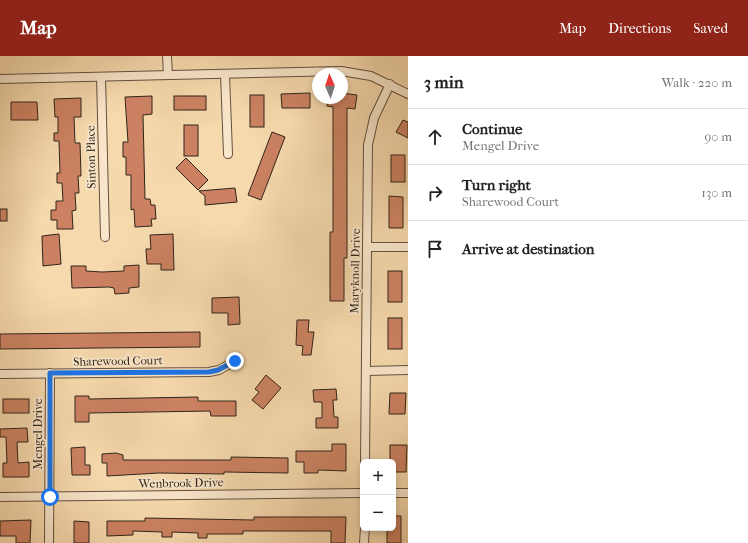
<!DOCTYPE html>
<meta charset="utf-8">
<style>
body{margin:0;font-family:"IM FELL French Canon",serif;background:#f2f2f2;color:#222}
.controls{position:absolute;right:12px;bottom:12px;display:grid;overflow:hidden;border-radius:6px;box-shadow:0 2px 6px #0003}
.controls button{width:36px;height:36px;display:grid;place-items:center;padding:0;border:0;border-bottom:1px solid #e0e0e0;background:#fff;color:#222;font:20px sans-serif}
.compass{position:absolute;left:312px;top:12px;width:36px;height:36px;border-radius:50%;background:#fff;box-shadow:0 2px 6px #0003;rotate:357deg}
.stop{position:absolute;width:12px;height:12px;margin:-9px;border:3px solid #1a73e8;border-radius:50%;background:#fff}
.stop.end{background:#1a73e8;border-color:#fff;box-shadow:0 1px 4px #0008}
.list{margin:0;padding:0;list-style:none}
h2{display:flex;justify-content:space-between;align-items:center;height:52px;margin:0;padding:0 16px;font-size:17px}
h2 small{font-size:13px;font-weight:400;color:#767676}
.list li{display:grid;grid-template-columns:26px 1fr auto;gap:12px;align-items:center;box-sizing:border-box;height:56px;padding:0 16px;border-top:1px solid #e0e0e0}
.list b{display:block;font-size:15px;white-space:nowrap}
.list p{margin:0;font-size:13px;white-space:nowrap;color:#767676}
.list em{font-size:13px;font-style:normal;color:#767676}
.icon{flex:none;width:22px;height:22px;fill:none;stroke:currentColor;stroke-width:2;stroke-linecap:round;stroke-linejoin:round}
.map{position:relative;flex:none;width:408px;height:487px;overflow:hidden}
header{display:flex;align-items:center;gap:24px;box-sizing:border-box;height:56px;padding:0 20px;background:#8f2418;color:#fff}
header strong{font-size:19px}
nav{display:flex;gap:22px;margin-inline-start:auto;font-size:14px}
main{display:flex}
aside{flex:1;background:#fff}
.map>svg:first-child{display:block}
</style>
<header>
<strong>Map</strong>
<nav><a>Map</a><a>Directions</a><a>Saved</a></nav>
</header>
<main>
<div class="map">
<svg width="408" height="487" viewBox="0 0 408 487">
<rect width="100%" height="100%" fill="#f6d9ad"/>
<filter id="stains"><feTurbulence type="fractalNoise" baseFrequency=".005" numOctaves="4"/><feColorMatrix values="0 0 0 0 .2 0 0 0 0 .09 0 0 0 0 .02 0 0 0 .5 -.17"/></filter>
<radialGradient id="worn" r=".72"><stop offset=".6" stop-color="#630" stop-opacity="0"/><stop offset="1" stop-color="#630" stop-opacity=".3"/></radialGradient>
<g fill="#cc8262" stroke="#30241b">
<polygon points="310,37 310,52 282,52 281,38"/>
<polygon points="342,37 357,39 355,53 347,52 347,202 344,202 344,245 330,245 330,176 333,176 333,51 327,50 328,42 342,42"/>
<rect x="250" y="39" width="14" height="32"/>
<polygon points="152,40 152,58 143,59 145,143 150,143 151,149 155,149 156,163 151,163 152,170 135,171 134,153 131,154 131,119 126,119 126,101 123,101 123,86 128,86 125,41"/>
<rect x="174" y="40" width="32" height="14"/>
<polygon points="81,42 81,61 74,61 75,87 80,87 81,120 78,120 79,137 75,137 76,154 72,155 73,173 57,173 57,164 51,164 51,154 56,154 56,145 63,145 62,127 57,127 57,117 60,117 59,85 54,85 54,77 58,77 58,61 55,61 54,43"/>
<polygon points="11,46 37,46 38,64 11,64"/>
<polygon points="403,64 408,66 408,82 396,76"/>
<rect x="184" y="69" width="14" height="31"/>
<polygon points="272,76 285,81 261,144 248,139"/>
<rect x="391" y="99" width="14" height="27"/>
<polygon points="186,102 208,124 198,134 176,112"/>
<polygon points="235,132 237,146 205,149 205,140 199,135"/>
<polygon points="389,140 403,141 403,172 389,172"/>
<rect x="0" y="153" width="7" height="12"/>
<polygon points="59,178 61,208 43,210 42,180"/>
<polygon points="173,178 174,214 161,214 161,208 147,208 146,193 151,193 150,179"/>
<polygon points="139,209 139,231 129,232 129,237 115,238 114,232 109,231 72,232 71,210 86,210 86,215 102,216 124,215 124,210"/>
<rect x="388" y="215" width="14" height="31"/>
<polygon points="239,241 240,268 228,269 228,257 212,257 212,242"/>
<rect x="388" y="262" width="14" height="31"/>
<polygon points="297,264 309,264 308,276 314,276 311,299 302,299 303,290 296,289"/>
<polygon points="200,276 200,291 0,293 0,278"/>
<polygon points="266,319 281,332 263,353 252,344 259,336 255,333"/>
<polygon points="336,333 337,344 333,344 334,361 338,361 338,372 316,372 316,362 322,362 322,346 314,346 313,334"/>
<polygon points="390,337 406,337 405,358 389,358"/>
<polygon points="75,340 89,340 89,343 198,341 198,345 236,345 236,360 211,360 210,355 89,357 89,366 75,366"/>
<rect x="3" y="343" width="26" height="14"/>
<polygon points="27,372 28,386 17,386 18,407 29,406 29,421 3,421 3,407 7,407 6,381 0,381 0,373"/>
<polygon points="332,388 346,388 346,415 318,414 318,417 304,417 304,406 296,406 296,395 332,395"/>
<polygon points="390,389 407,389 406,416 393,416 393,406 390,406"/>
<polygon points="85,391 85,409 90,409 90,419 72,419 71,392"/>
<polygon points="116,397 123,399 123,404 231,404 231,401 288,402 288,417 224,416 224,418 159,417 107,420 107,407 102,407 102,398"/>
<polygon points="393,460 401,460 401,487 387,487 387,472 393,472"/>
<polygon points="254,461 346,461 345,487 331,487 331,475 243,475 243,478 207,478 207,482 198,482 198,477 172,476 172,481 162,481 162,476 133,475 133,479 107,480 107,465 145,465 145,462 254,464"/>
<polygon points="31,464 30,487 16,487 16,480 0,480 0,465"/>
<polygon points="74,465 89,466 89,487 74,487"/>
</g>
<g fill="none" stroke-linecap="round" stroke-linejoin="round">
<defs>
<g id="street">
<polyline points="167,0 168,19"/>
<polyline points="225,18 228,98"/>
<polyline points="101,21 105,181"/>
<polyline points="0,23 341,15 371,20 408,38"/>
<polyline points="367,191 408,191"/>
<polyline points="366,315 408,314"/>
<polyline points="0,318 209,316 219,314 235,305"/>
<polyline points="365,406 368,89 374,62 390,28"/>
<polyline points="393,437 408,437"/>
<polyline points="0,441 363,437"/>
<polyline points="49,487 50,317"/>
<polyline points="364,487 365,472"/>
</g>
</defs>
<use href="#street" stroke="#625140" stroke-width="10"/>
<use href="#street" stroke="#f9e6ca" stroke-width="8"/>
</g>
<g fill="none" stroke-linecap="round" stroke-linejoin="round">
<polyline stroke="#1a73e8" stroke-width="5" points="50,441 50,317 209,316 218,314 235,305"/>
</g>
<g text-anchor="middle" stroke-width="3.5" stroke-linejoin="round" paint-order="stroke">
<g font-size="12" fill="#30241b" stroke="#f9e6ca">
<text transform="translate(91 101) rotate(-91)" y="4">Sinton Place</text>
<text transform="translate(355 215) rotate(-89)" y="4">Maryknoll Drive</text>
<text transform="translate(118 305) rotate(-1)" y="4">Sharewood Court</text>
<text transform="translate(38 378) rotate(-90)" y="4">Mengel Drive</text>
<text transform="translate(181 427) rotate(-1)" y="4">Wenbrook Drive</text>
</g>
</g>
<rect width="100%" height="100%" filter="url(#stains)"/>
<rect width="100%" height="100%" fill="url(#worn)"/>
</svg>
<div class="controls">
<button>+</button>
<button>−</button>
</div>
<svg class="compass" viewBox="-18 -18 36 36"><path d="M0-13l5 13h-10z" fill="#e53935"/><path d="M0 13l5-13h-10z" fill="#767676"/></svg>
<div class="stop" style="left:50px;top:441px"></div>
<div class="stop end" style="left:235px;top:305px"></div>
</div>
<aside>
<h2>3 min<small>Walk · 220 m</small></h2>
<ul class="list">
<li><svg class="icon" aria-label="ahead" viewBox="0 0 24 24"><path d="M12 20V5M6 11l6-6 6 6"/></svg><div><b>Continue</b><p>Mengel Drive</p></div><em>90 m</em></li>
<li><svg class="icon" aria-label="right" viewBox="0 0 24 24"><path d="M7 20v-9h11M14 6l5 5-5 5"/></svg><div><b>Turn right</b><p>Sharewood Court</p></div><em>130 m</em></li>
<li><svg class="icon" aria-label="arrive" viewBox="0 0 24 24"><path d="M6 21V4h12l-3 4 3 4H6"/></svg><div><b>Arrive at destination</b></div></li>
</ul>
</aside>
</main>
